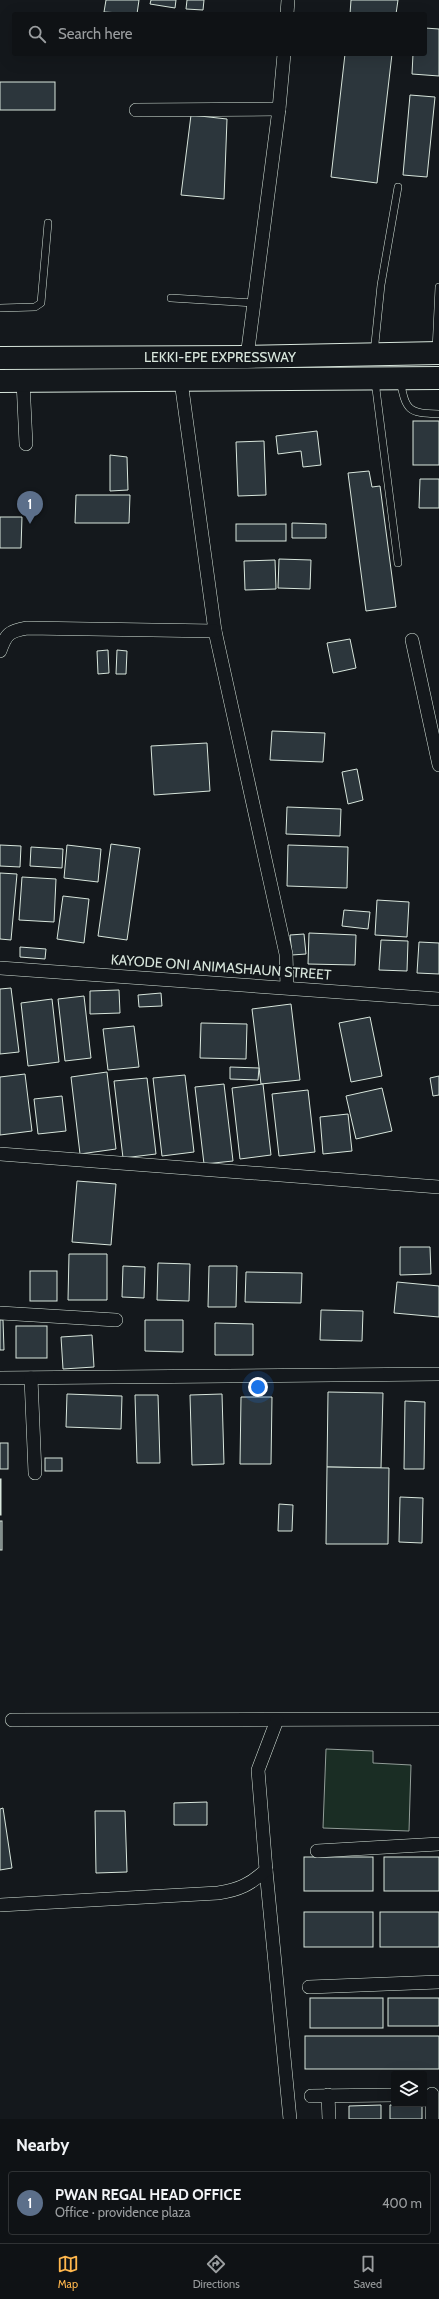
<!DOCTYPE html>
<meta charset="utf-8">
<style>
body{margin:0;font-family:Cabin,sans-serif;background:#181b1e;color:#f1f3f6}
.controls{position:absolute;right:12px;bottom:12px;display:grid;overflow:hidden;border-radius:4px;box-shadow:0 4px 16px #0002}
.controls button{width:36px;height:36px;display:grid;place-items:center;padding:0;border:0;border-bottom:1px solid #2f3234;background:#0f1215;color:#f1f3f6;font:20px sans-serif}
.you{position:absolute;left:258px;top:1387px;width:14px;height:14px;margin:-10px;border:3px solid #fff;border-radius:50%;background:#1a73e8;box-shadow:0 0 0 6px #1a73e833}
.badge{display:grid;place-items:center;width:26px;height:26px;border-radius:50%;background:#ffb74d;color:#fff;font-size:13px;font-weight:700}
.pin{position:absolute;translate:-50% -33px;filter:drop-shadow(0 1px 2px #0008)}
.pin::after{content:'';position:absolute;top:21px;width:14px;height:12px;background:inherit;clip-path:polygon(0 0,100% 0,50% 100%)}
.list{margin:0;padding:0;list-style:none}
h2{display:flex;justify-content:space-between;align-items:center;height:52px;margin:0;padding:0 16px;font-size:17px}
h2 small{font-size:13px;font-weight:400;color:#9b9ea0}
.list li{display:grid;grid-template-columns:26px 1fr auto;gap:12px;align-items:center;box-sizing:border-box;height:64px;margin:0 8px 8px;padding:0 8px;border:1px solid #2f3234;border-radius:4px}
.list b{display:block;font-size:15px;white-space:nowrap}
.list p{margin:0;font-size:13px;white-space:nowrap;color:#9b9ea0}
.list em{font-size:13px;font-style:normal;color:#9b9ea0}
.icon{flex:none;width:22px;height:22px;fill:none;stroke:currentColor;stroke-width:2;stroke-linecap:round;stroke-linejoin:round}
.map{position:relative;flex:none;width:439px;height:2119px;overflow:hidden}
.search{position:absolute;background:#0f1215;box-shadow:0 4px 16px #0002;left:12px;right:12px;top:12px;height:44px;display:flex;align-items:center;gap:10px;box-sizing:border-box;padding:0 14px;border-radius:4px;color:#9b9ea0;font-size:15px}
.sheet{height:124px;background:#0f1215}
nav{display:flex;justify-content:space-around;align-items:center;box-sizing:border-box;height:56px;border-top:1px solid #2f3234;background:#0f1215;font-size:11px;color:#9b9ea0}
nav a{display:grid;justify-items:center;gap:2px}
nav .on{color:#ffb74d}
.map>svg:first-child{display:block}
</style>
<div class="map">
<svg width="439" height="2119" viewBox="0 0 439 2119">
<rect width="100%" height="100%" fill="#14181c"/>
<polygon fill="#1a2d24" stroke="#939e99" points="326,1749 373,1751 373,1763 411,1765 409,1831 323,1828"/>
<g fill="#2c363c" stroke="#d8e6dc">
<polygon points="106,0 139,0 137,14 104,12"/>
<polygon points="151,0 176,0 175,8 150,4"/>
<polygon points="187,0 204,0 203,10 186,9"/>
<polygon points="351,0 398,0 396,14 350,14"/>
<polygon points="425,28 439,29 439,76 412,74 413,54 425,54"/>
<polygon points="345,54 392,54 377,183 331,177"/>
<rect x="0" y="82" width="55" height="28"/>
<polygon points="410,95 435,97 427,177 403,175"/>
<polygon points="191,115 227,119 224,199 181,195"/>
<rect x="413" y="421" width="26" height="44"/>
<polygon points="317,431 321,465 303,467 301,451 278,454 276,436"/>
<polygon points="264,441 266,495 238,496 236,442"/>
<polygon points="110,455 127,457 128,490 110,491"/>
<polygon points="369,471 372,487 380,486 396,607 366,611 348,473"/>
<polygon points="420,479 439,479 439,508 419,508"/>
<polygon points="76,495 130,495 129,523 75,523"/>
<polygon points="0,517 22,517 21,548 0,548"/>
<polygon points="292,523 326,524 326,538 292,538"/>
<rect x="236" y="524" width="50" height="17"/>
<polygon points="279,559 311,560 310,589 278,588"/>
<polygon points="275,560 276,589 245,590 244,561"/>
<polygon points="350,639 356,668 333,673 327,643"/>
<polygon points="108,650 109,673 98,674 97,651"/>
<polygon points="117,650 127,651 126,674 116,674"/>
<polygon points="272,731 325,733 323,762 270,760"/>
<polygon points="207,743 210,791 154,795 151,746"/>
<polygon points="357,769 363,800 348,804 342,772"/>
<polygon points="287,807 341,809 340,836 286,834"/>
<polygon points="111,844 140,848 127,940 98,936"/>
<polygon points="0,845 21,846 20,867 0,866"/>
<polygon points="67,845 101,849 98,882 64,878"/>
<polygon points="288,845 348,847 347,888 287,886"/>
<polygon points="31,847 63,849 62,868 30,866"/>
<polygon points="0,873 17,874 11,940 0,939"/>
<polygon points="22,877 56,879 54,922 19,920"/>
<polygon points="63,896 89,899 84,943 57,939"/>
<polygon points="377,900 409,902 407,937 375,935"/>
<polygon points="344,910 370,912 368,929 342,926"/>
<polygon points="309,933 356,935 355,965 308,964"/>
<polygon points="304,934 306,954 292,955 290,935"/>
<polygon points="381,940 408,941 407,971 379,970"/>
<polygon points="419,942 439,943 439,974 417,973"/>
<polygon points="20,947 46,949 45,959 20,957"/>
<polygon points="11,988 19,1052 0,1054 0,989"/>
<polygon points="119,990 120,1013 90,1014 90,991"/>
<polygon points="161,993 162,1006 139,1007 138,995"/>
<polygon points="84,996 91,1058 65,1061 58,999"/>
<polygon points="52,999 59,1062 28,1066 21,1003"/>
<polygon points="291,1004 300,1080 261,1084 252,1009"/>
<polygon points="370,1017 382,1076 351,1082 339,1023"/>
<polygon points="201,1023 247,1024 246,1059 200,1058"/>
<polygon points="134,1026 139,1067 108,1070 103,1029"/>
<polygon points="230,1067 259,1068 258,1080 230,1079"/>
<polygon points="107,1072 116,1149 80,1154 71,1077"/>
<polygon points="25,1074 32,1131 0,1135 0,1077"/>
<polygon points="185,1075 194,1152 162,1156 153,1078"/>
<polygon points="439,1076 439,1095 433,1096 430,1078"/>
<polygon points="147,1078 156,1154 123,1158 114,1081"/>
<polygon points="224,1084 233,1161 204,1164 195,1087"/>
<polygon points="263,1084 271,1155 240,1159 232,1088"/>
<polygon points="382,1088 392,1131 356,1139 346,1096"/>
<polygon points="308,1090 315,1152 279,1156 272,1094"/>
<polygon points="62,1096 66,1131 38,1134 34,1099"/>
<polygon points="348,1114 352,1151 323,1154 320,1117"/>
<polygon points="77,1181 116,1184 111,1245 72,1242"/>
<polygon points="400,1247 430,1247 431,1274 400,1275"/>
<polygon points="69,1254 107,1254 107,1300 68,1300"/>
<polygon points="158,1263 190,1264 189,1301 157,1300"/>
<polygon points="123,1266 145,1267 144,1298 122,1297"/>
<polygon points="209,1266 237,1266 236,1307 208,1307"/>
<rect x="30" y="1271" width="27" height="30"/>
<polygon points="246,1272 302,1273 301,1303 245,1302"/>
<polygon points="397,1282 439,1286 439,1317 394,1313"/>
<polygon points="321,1310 363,1311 362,1341 320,1340"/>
<polygon points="0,1320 3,1320 4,1350 0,1350"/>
<polygon points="145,1320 183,1320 183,1352 145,1351"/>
<polygon points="215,1323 253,1324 253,1355 215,1355"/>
<rect x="16" y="1326" width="31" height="32"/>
<polygon points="92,1335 94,1367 63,1369 61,1337"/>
<polygon points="328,1392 383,1393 381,1468 327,1467"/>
<polygon points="67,1394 122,1396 121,1429 66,1427"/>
<polygon points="222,1394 224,1464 192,1465 190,1395"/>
<polygon points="135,1395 158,1395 160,1463 137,1463"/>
<polygon points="241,1397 272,1397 271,1464 240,1464"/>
<polygon points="405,1401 425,1402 424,1469 404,1469"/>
<rect x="0" y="1443" width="8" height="26"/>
<rect x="45" y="1458" width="17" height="13"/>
<polygon points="327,1467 389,1468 388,1544 326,1544"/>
<rect x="0" y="1479" width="1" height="36"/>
<polygon points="400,1497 423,1498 422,1543 399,1542"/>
<polygon points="279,1504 293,1505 292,1531 278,1531"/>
<rect x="0" y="1521" width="2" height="29"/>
<polygon points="207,1802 207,1825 174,1825 174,1803"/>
<polygon points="3,1808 12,1868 0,1870 0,1809"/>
<polygon points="95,1811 125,1811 127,1872 96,1873"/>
<rect x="304" y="1857" width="69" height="34"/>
<rect x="384" y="1857" width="55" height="34"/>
<rect x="304" y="1912" width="69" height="35"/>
<rect x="380" y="1912" width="59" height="35"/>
<rect x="310" y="1998" width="73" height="30"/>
<rect x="388" y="1998" width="51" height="28"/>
<rect x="305" y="2036" width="134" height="33"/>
<polygon points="422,2104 422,2119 390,2119 390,2105"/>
<polygon points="381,2105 381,2119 349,2119 349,2106"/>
</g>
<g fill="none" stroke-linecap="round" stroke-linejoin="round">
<defs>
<g id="lane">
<polyline points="171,298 254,303"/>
<polyline points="0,308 35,307 41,303 48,223"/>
<polyline points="436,351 439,287"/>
<polyline points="374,353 381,285 398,187"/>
<path d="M400,380c6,31 8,33 39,34"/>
<polyline points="375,381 398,563"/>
</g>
<g id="street">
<polyline points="287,14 288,0"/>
<polyline points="136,110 279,109"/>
<polyline points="247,357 279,109 284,54"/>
<polyline points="23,381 26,444"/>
<polyline points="181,381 215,631 286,954 287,987"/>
<polyline points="412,640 439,765"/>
<path d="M0,651c6,-17 9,-20 27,-23l188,3"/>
<polyline points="0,968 439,999"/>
<polyline points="0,1154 439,1187"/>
<polyline points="0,1313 116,1320"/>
<polyline points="0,1378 439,1374"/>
<polyline points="31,1378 35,1473"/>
<polyline points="12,1720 439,1719"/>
<polyline points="317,1851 439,1844"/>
<polyline points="266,1870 290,2119"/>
<path d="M0,1905l218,-12c21,-3 33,-9 48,-23l-8,-100 19,-50"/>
<polyline points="309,1987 439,1982"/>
<polyline points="328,2095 329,2119"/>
<polyline points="311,2096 394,2095"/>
<polyline points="432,2119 432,2094"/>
</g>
<g id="highway">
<polyline points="0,358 247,357 439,353"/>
<polyline points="0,381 439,378"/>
</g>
</defs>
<use href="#lane" stroke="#d8e6dc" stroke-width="8"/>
<use href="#street" stroke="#d8e6dc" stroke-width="14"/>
<use href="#highway" stroke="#d8e6dc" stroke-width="24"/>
<use href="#lane" stroke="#14181c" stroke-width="7"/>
<use href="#street" stroke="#14181c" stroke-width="13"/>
<use href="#highway" stroke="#14181c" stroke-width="22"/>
</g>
<g text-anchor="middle" stroke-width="3" stroke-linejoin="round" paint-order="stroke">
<g font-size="14" fill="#d8e6dc" stroke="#14181c">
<text x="220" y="362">LEKKI-EPE EXPRESSWAY</text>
<text transform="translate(221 967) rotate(4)" y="5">KAYODE ONI ANIMASHAUN STREET</text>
</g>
</g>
</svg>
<div class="controls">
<button><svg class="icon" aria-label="layers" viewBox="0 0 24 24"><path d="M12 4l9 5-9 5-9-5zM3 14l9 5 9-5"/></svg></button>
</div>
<div class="you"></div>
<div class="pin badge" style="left:30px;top:524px;background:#5c6f8a">1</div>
<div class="search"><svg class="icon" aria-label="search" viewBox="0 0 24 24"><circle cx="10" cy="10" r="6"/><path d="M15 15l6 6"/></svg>Search here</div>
</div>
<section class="sheet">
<h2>Nearby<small></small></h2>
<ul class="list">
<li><span class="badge" style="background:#5c6f8a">1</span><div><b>PWAN REGAL HEAD OFFICE</b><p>Office · providence plaza</p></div><em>400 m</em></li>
</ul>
</section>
<nav>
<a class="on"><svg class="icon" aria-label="map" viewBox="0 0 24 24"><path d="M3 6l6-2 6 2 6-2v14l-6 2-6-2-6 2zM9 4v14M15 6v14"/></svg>Map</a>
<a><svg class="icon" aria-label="directions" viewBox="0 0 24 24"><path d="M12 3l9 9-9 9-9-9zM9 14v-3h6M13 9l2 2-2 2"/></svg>Directions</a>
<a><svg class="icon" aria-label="saved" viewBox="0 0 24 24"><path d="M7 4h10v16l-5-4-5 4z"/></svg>Saved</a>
</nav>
